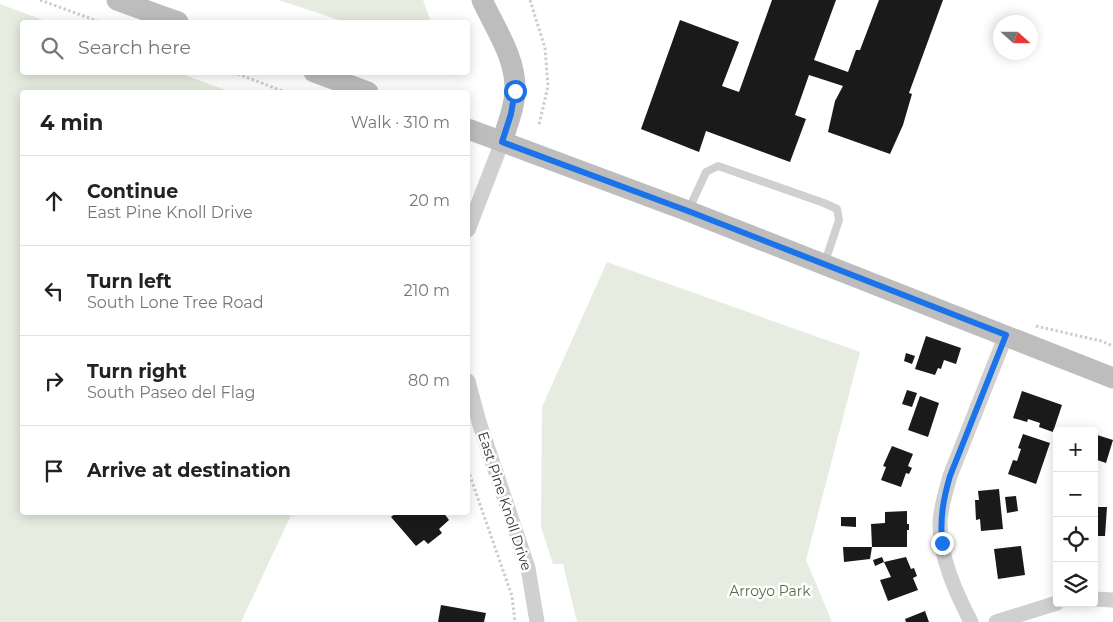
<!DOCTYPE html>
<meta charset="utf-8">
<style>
body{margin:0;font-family:Montserrat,sans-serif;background:#f2f2f2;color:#222}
.controls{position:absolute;right:15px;bottom:15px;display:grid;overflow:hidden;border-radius:5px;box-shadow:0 2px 12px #0003}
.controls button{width:45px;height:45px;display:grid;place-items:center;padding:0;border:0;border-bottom:1px solid #e0e0e0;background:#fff;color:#222;font:25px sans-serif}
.compass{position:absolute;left:993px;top:15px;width:45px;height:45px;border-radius:50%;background:#fff;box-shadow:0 2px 12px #0003;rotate:111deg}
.stop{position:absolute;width:15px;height:15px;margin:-11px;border:4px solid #1a73e8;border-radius:50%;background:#fff}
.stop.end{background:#1a73e8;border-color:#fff;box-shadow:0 1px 5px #0008}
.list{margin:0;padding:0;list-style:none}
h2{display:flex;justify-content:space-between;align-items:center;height:65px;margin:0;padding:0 20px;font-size:21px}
h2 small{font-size:16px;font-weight:400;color:#767676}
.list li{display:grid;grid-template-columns:32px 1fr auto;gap:15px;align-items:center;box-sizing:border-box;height:90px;padding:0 20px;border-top:1px solid #e0e0e0}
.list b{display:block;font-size:19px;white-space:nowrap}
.list p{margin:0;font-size:16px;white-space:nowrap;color:#767676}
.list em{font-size:16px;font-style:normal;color:#767676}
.icon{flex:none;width:28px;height:28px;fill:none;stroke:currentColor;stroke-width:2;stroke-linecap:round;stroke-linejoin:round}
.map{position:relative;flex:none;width:1113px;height:622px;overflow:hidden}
.search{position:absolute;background:#fff;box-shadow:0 2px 12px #0003;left:20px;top:20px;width:450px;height:55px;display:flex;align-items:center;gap:12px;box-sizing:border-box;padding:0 18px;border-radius:5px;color:#767676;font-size:19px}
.panel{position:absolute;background:#fff;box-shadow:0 2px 12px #0003;left:20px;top:90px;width:450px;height:425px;border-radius:5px}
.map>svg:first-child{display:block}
</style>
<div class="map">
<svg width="1113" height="622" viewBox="0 0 1113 622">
<rect width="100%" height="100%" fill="#fff"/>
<g fill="#e6ecdf">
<polygon points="279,0 423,0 431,22 345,22"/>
<polygon points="0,4 48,22 22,22 22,72 179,73 231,92 22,92 22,512 292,513 241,622 0,622"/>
<polygon points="607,262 860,352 806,560 832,622 577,622 563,564 553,564 541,527 542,407"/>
</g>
<g fill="#1a1a1a">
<polygon points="772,0 836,0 814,60 848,72 856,50 860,50 879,0 943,0 909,93 912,94 903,125 890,154 828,132 835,101 843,86 809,75 795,115 806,119 790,162 706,131 699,152 641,129 680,20 739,42 722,86 739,92"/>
<polygon points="926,336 961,348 956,364 944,360 941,369 938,368 935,375 915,369"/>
<polygon points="906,353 915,356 912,364 904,361"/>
<polygon points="907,390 917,393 912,407 902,404"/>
<polygon points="1022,391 1062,405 1053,432 1039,427 1040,423 1028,419 1027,422 1013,418"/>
<polygon points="920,396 939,403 928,437 908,430"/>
<polygon points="1023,434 1050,443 1036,484 1008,474 1013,460 1017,461 1021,449 1018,448"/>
<polygon points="1094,434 1113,440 1106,463 1094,459"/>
<polygon points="892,446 913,454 908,466 912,468 909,474 906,473 901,487 881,480 886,467 883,466"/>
<polygon points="999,489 1003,529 981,531 980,519 976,520 975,500 979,500 978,491"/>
<polygon points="1016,496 1018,511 1007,513 1005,497"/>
<polygon points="1094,507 1107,507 1105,536 1094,536"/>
<polygon points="907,511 907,524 909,524 909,530 907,530 907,547 872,547 870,559 844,562 843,547 872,547 871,524 885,523 885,512"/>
<polygon points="397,512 443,512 449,520 439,529 442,533 428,544 424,540 416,546 391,517"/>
<polygon points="841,517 856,517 856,527 841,526"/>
<polygon points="1021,546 1025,575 998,579 994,549"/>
<polygon points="882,557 884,562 906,557 911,569 914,568 917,576 913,578 918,590 888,601 880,580 891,577 884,562 875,566 873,560"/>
<polygon points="441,605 486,613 484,622 438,622"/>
<polygon points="925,611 929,622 906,622 905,619"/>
</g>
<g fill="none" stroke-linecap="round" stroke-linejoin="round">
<g stroke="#cdcdcd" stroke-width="3" stroke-dasharray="2.5 2.5" stroke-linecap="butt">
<polyline points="40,0 100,22"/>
<polyline points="530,0 545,48 548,86 539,125"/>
<polyline points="233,72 285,92"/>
<polyline points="1036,326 1101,341 1113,346"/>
<polyline points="468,470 512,596 515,622"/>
</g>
<polyline stroke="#d0d0d0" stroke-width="8" points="689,209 706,172 718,166 824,203 837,209 839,220 825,262"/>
<g stroke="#d0d0d0" stroke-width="15">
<polyline points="468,230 502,142"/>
<polyline points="468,381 479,422 528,568 537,622"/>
<polyline points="1094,599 1113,600"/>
<path d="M971,622c-15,-29 -32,-66 -31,-100 1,-16 6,-31 10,-46l56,-141"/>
<polyline points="996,622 1057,603"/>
</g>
<g stroke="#bdbdbd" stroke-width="21">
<polyline points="117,0 178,22"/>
<path d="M482,0c13,28 34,58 33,90 0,17 -8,35 -13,52"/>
<polyline points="314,72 368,92"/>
<polyline points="468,129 688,211 1113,378"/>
</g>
</g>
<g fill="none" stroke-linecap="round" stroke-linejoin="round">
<path stroke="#1a73e8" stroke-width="6" d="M515,91l-4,23 -9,28 186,69 318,124 -56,141c-7,24 -10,42 -8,67"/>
</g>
<g text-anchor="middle" stroke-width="5" stroke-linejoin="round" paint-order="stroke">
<g font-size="14" fill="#333" stroke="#fff">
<text transform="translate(505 501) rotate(72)" y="5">East Pine Knoll Drive</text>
</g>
<g font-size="14" fill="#56703f" stroke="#fff">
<text x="770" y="596">Arroyo Park</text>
</g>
</g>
</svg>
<div class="controls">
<button>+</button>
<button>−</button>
<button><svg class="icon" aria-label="locate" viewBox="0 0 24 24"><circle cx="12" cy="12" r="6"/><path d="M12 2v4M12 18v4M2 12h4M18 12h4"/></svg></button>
<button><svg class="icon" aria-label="layers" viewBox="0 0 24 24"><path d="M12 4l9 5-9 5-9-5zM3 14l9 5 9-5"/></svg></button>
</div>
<svg class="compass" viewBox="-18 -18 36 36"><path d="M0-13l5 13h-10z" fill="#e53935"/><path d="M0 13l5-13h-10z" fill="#767676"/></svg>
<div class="stop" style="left:515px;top:91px"></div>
<div class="stop end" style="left:942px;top:543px"></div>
<div class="search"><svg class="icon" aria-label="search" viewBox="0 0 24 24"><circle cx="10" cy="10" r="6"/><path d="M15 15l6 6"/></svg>Search here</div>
<section class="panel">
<h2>4 min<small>Walk · 310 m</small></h2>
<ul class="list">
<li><svg class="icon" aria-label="ahead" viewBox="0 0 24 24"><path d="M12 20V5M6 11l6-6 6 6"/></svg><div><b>Continue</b><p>East Pine Knoll Drive</p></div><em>20 m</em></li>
<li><svg class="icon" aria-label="left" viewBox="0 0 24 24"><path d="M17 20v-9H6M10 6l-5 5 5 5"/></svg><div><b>Turn left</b><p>South Lone Tree Road</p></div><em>210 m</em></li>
<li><svg class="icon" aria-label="right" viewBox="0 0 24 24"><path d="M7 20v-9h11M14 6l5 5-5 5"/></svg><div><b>Turn right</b><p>South Paseo del Flag</p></div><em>80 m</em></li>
<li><svg class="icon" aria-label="arrive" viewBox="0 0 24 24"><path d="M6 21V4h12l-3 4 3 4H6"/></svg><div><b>Arrive at destination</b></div></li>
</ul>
</section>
</div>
